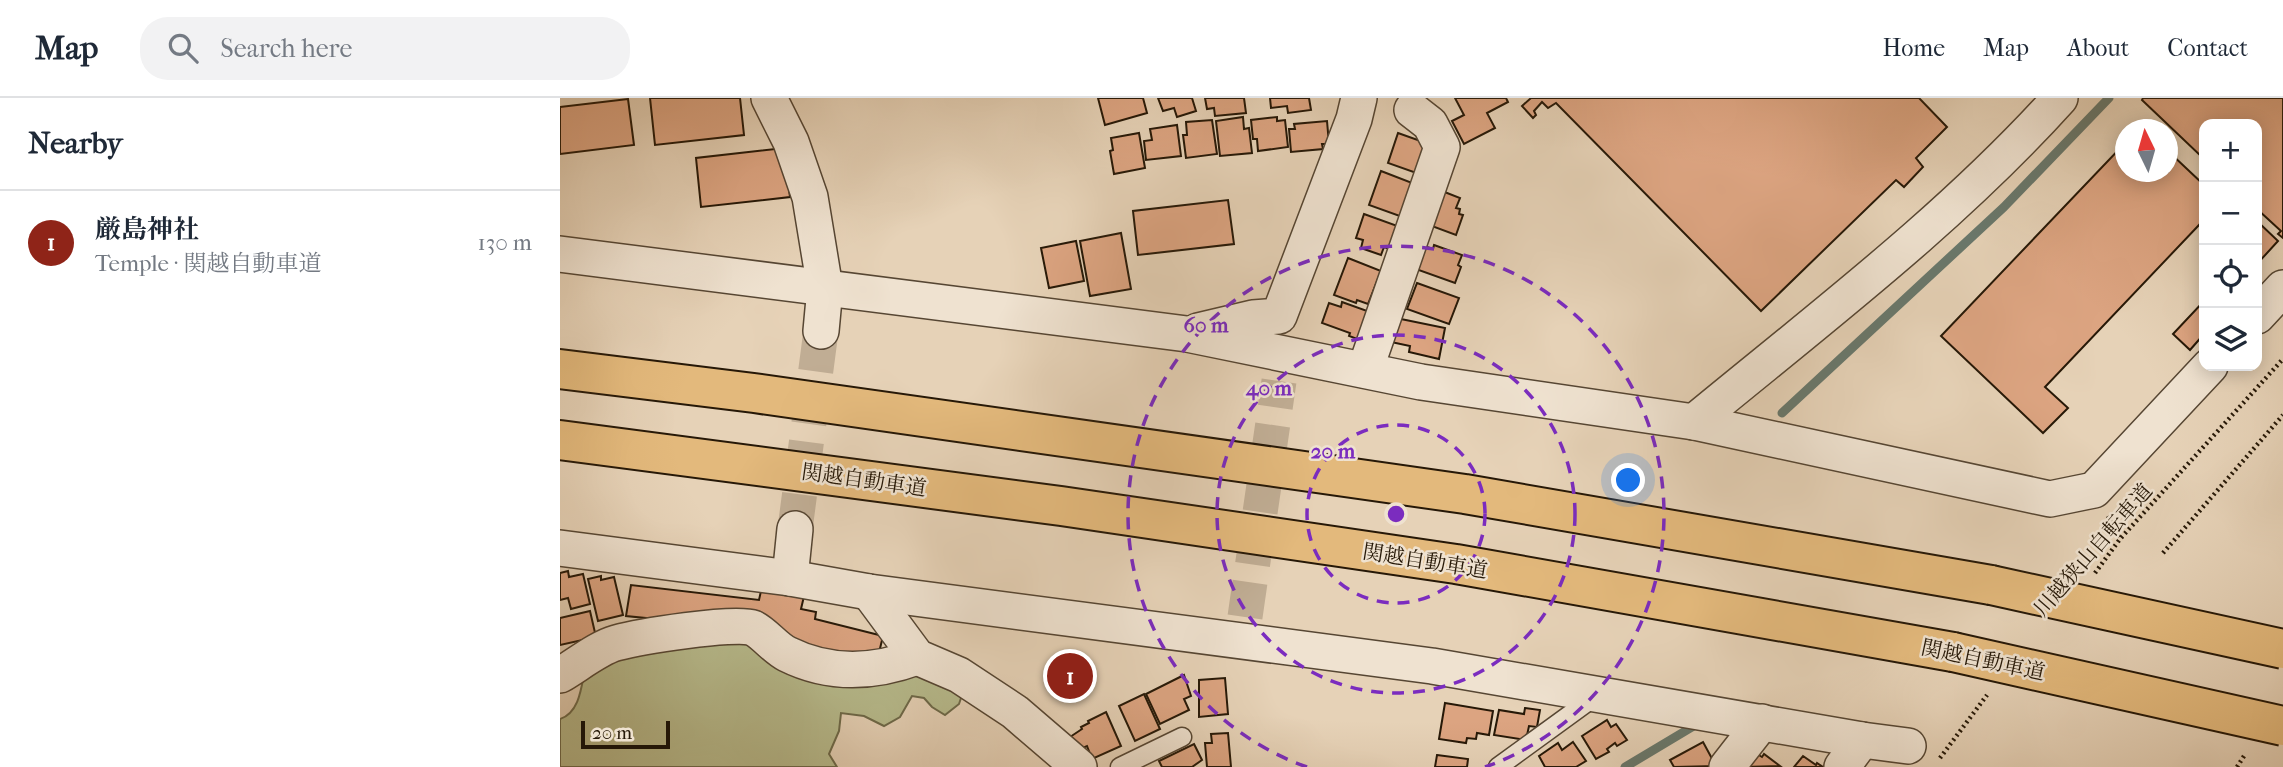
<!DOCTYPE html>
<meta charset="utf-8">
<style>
body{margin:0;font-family:"IM FELL French Canon","Noto Serif JP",serif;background:#f2f2f3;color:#1f2937}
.controls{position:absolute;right:21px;top:21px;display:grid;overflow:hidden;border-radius:14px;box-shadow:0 4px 18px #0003}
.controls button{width:63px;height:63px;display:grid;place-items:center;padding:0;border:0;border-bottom:2px solid #e0e1e3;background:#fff;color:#1f2937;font:35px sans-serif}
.compass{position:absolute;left:1555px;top:21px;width:63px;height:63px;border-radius:50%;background:#fff;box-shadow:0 4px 18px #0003;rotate:355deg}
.scale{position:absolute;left:21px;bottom:18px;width:89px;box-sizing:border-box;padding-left:7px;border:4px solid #261807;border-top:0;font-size:19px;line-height:24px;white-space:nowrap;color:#261807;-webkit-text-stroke:5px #efe2d0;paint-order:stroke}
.you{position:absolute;left:1069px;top:383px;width:24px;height:24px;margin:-18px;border:5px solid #fff;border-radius:50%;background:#1a73e8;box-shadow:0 0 0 10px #1a73e833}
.badge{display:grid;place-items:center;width:46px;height:46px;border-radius:50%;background:#8f2418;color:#fff;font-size:23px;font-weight:700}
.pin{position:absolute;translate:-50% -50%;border:4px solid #fff;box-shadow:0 2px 7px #0006}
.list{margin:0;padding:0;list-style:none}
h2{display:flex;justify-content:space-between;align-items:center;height:91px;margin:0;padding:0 28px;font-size:30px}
h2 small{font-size:23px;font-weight:400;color:#747a83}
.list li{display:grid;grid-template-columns:46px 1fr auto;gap:21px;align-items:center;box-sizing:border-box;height:105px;padding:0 28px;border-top:2px solid #e0e1e3}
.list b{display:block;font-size:26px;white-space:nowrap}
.list p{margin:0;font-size:23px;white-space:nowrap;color:#747a83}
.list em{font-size:23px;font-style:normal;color:#747a83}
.icon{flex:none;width:38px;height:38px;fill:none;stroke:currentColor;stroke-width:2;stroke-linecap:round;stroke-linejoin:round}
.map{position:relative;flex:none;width:1723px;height:669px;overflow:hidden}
header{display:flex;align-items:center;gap:42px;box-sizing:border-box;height:98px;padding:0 35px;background:#fff;border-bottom:2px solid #e0e1e3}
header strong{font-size:33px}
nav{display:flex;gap:38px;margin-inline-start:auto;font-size:24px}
.search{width:490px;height:63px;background:#f2f2f3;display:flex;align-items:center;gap:18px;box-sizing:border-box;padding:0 24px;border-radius:28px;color:#747a83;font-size:26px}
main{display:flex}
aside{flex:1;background:#fff}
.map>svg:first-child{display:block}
</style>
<header>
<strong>Map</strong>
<div class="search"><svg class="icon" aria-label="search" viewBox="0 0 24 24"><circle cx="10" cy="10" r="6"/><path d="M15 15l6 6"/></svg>Search here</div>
<nav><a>Home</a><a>Map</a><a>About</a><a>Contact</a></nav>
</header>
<main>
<aside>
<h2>Nearby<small></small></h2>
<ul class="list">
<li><span class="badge">1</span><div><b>厳島神社</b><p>Temple · 関越自動車道</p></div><em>130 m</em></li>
</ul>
</aside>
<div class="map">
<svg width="1723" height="669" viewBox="0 0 1723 669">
<rect width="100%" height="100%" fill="#e6d2b7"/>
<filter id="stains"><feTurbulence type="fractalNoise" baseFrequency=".00286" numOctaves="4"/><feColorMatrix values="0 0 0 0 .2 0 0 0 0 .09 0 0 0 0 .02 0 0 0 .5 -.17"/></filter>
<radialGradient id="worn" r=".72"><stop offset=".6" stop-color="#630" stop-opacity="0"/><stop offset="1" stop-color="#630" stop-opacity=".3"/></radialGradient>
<path fill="#b7bb8d" stroke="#6e6a4a" stroke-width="2" d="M141,539l216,28 47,24 -5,15 -14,11 -13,-8 -8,-9 -12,-2 -12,21 -16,9 -20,-10 -23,-3 -2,18 -10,23 8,13h-277v-48c18,-6 21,-28 24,-45l36,-23z"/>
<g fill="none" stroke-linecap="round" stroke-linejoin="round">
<g stroke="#69786c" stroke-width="9">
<polyline points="1222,315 1444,109 1549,0"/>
<polyline points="1065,669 1137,626"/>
</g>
</g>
<g fill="#dca481" stroke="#261807" stroke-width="2">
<polygon points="90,0 180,0 184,37 95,47"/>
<polygon points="538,0 583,0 587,15 545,27"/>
<polygon points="598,0 632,0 636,13 617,19 614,10 603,13"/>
<polygon points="645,0 684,0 686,15 655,18 654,10 647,11"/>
<polygon points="710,0 749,0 751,12 728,15 727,8 711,10"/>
<polygon points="895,0 946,0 948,4 927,15 935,30 904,46 892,23 904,17"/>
<polygon points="971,0 1359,0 1387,29 1356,60 1363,69 1344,89 1336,82 1201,213 996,5 988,10 982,4 974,13 976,17 973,20 962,8"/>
<polygon points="1583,0 1723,0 1723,140 1718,136 1721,133 1697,111 1697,26 1644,26 1644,61 1582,2"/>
<polygon points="68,1 74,47 0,56 0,9"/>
<polygon points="683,19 684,31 689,30 692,55 660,58 656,23"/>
<polygon points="717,19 717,23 725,22 728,49 698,53 697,41 693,41 691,22"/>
<polygon points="652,22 657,56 626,60 623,37 627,37 626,24"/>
<polygon points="767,23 769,46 762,46 763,51 731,54 729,31 735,31 734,26"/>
<polygon points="617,27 621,58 586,62 584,43 592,42 590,31"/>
<polygon points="579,35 585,70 554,76 550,53 553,52 551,40"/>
<polygon points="838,35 872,47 862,77 828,65"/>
<polygon points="1566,44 1566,74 1608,74 1608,53 1644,87 1644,132 1639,127 1485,289 1508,310 1483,335 1381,238"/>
<polygon points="224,50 230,99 141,109 136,60"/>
<polygon points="821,73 860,88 848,121 809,107"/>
<polygon points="882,93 900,100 896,110 900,111 899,116 903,117 896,137 869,127"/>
<polygon points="668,102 674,146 578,157 573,113"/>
<polygon points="804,116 843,130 835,153 824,149 821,157 801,150 803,142 796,140"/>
<polygon points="1697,123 1718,143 1697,166"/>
<polygon points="561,135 571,191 530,198 520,143"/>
<polygon points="516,143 524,183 489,190 481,150"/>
<polygon points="874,147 902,157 898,167 901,169 895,185 853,170 864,148 873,151"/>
<polygon points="788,160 821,173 808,206 797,202 796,205 774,197"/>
<polygon points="857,185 899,200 889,226 847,211"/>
<polygon points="1644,203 1644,236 1630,252 1613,236"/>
<polygon points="782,204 810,214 800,242 789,238 790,235 762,225 769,205 781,209"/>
<polygon points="836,220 885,230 879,261 849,254 850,248 831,244"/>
<polygon points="8,473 9,479 23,476 30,506 11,511 8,500 0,502 0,475"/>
<polygon points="41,478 41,482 54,479 63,517 38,523 28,481"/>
<polygon points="203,484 245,494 241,511 256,514 255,521 323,538 317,563 232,549 116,523 66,518 71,487 199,502"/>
<polygon points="30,513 36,539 0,547 0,520"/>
<polygon points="514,569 519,576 509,587 501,576"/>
<polygon points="624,577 631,598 624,601 629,612 600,626 586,596"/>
<polygon points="665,580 668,616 639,619 639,582"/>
<polygon points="584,596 600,631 575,643 559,608"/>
<polygon points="885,605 933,613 929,637 917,635 916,641 907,640 906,645 879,641"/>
<polygon points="965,610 980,612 977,629 969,628 966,642 934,637 939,612 964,616"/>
<polygon points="546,614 561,648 532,661 527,648 516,653 510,639 522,631 521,629 529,625 528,623"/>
<polygon points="1047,622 1051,629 1056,626 1067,642 1057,648 1055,645 1047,651 1049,654 1036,661 1022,638"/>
<polygon points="668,635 671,669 647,669 645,645 652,645 651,636"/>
<polygon points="1013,644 1026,663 1016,669 985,669 979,658 998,645 1002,652"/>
<polygon points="1143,644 1156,668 1114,669 1110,662"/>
<polygon points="634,646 642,662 632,669 602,669 599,663"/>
<polygon points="1194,654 1202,659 1204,656 1220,668 1183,669"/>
<polygon points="877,657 908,661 907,669 875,669"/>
<polygon points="1243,658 1256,667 1257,665 1263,669 1234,669"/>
</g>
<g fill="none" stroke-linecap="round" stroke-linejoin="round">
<g stroke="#c0ad94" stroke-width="35" stroke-dasharray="35 18" stroke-linecap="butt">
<polyline points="235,431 261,233"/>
<polyline points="685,519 719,283"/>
</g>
<defs>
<g id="lane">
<polyline points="560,669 622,639"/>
<polyline points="938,669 1037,597"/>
</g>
<g id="street">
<polyline points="209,0 231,44 250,99 265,190 261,233"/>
<polyline points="0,156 627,236 861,284 1134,324 1490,401 1534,392 1650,268"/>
<polyline points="1697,218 1723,190"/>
<polyline points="638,233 693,220 719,218 794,21 799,0"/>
<polyline points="805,272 882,49 870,26 852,12"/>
<path d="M1134,324c126,-104 257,-203 366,-324"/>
<polyline points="0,450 230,480 309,494 872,568 1302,642 1348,648"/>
<polyline points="230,480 235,431"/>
<polyline points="309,494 357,559 399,577 455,614 519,669"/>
<path d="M0,577c16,-9 38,-27 56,-32 22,-6 119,-22 137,-15 11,5 22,20 34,26 42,21 87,19 130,3"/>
<polyline points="1167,669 1202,624"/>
<polyline points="1282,669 1302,642"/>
</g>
<g id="highway">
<polyline points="0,271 194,295 905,396 1431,487"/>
<polyline points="0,342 501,408 896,466 1393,554"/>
</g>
</defs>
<use href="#lane" stroke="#564633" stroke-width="21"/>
<use href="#street" stroke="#564633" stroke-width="38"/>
<use href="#highway" stroke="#261807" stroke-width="42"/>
<g stroke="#261807" stroke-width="4.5" stroke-dasharray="2 3.5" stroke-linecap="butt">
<polyline points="1548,418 1560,441"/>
<polyline points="1603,455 1723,317"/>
<polyline points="1535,475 1560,441 1723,261"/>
<polyline points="1380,660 1427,597"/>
<polyline points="1677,669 1684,658"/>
</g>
<use href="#lane" stroke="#efe2d0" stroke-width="18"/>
<use href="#street" stroke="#efe2d0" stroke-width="35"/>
<use href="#highway" stroke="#e3b97c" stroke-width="38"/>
<defs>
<g id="highway-bridge">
<polyline points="1431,487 1723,551"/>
<polyline points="1393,554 1723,628"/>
</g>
</defs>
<use href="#highway-bridge" stroke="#261807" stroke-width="42" stroke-linecap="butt"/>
<use href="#highway-bridge" stroke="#e3b97c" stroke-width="38"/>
</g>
<g fill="none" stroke="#7b2cbf" stroke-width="3.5" stroke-dasharray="12 9">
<circle cx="836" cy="416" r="89"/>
<circle cx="836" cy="416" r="179"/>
<path d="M747 669A268 268 0 1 1 925 669"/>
</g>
<g text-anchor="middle" stroke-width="5" stroke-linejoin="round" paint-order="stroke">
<g font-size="21" fill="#261807" stroke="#efe2d0">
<text transform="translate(304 382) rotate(8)" y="7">関越自動車道</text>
<text transform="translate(1533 452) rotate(-49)" y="7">川越狭山自転車道</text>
<text transform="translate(865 463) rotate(9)" y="7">関越自動車道</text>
<text transform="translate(1423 562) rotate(12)" y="7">関越自動車道</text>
</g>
</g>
<circle cx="836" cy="416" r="10" fill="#7b2cbf" stroke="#efe2d0" stroke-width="3.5"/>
<g font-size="21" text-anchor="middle" font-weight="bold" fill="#7b2cbf" stroke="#efe2d0" stroke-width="5" stroke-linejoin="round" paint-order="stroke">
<text x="646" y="234">60 m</text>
<text x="709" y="297">40 m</text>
<text x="773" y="360">20 m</text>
</g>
<rect width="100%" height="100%" filter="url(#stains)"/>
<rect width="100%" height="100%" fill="url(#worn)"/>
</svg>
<div class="controls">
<button>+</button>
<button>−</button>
<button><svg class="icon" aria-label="locate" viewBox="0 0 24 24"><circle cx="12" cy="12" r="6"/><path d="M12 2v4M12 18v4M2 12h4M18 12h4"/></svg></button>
<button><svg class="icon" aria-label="layers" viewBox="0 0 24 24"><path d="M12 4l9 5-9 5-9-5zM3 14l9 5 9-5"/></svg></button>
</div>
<svg class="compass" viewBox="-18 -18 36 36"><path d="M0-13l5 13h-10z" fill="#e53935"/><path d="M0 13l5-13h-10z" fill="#747a83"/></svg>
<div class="scale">20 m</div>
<div class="you"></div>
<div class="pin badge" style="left:510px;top:578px">1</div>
</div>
</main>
